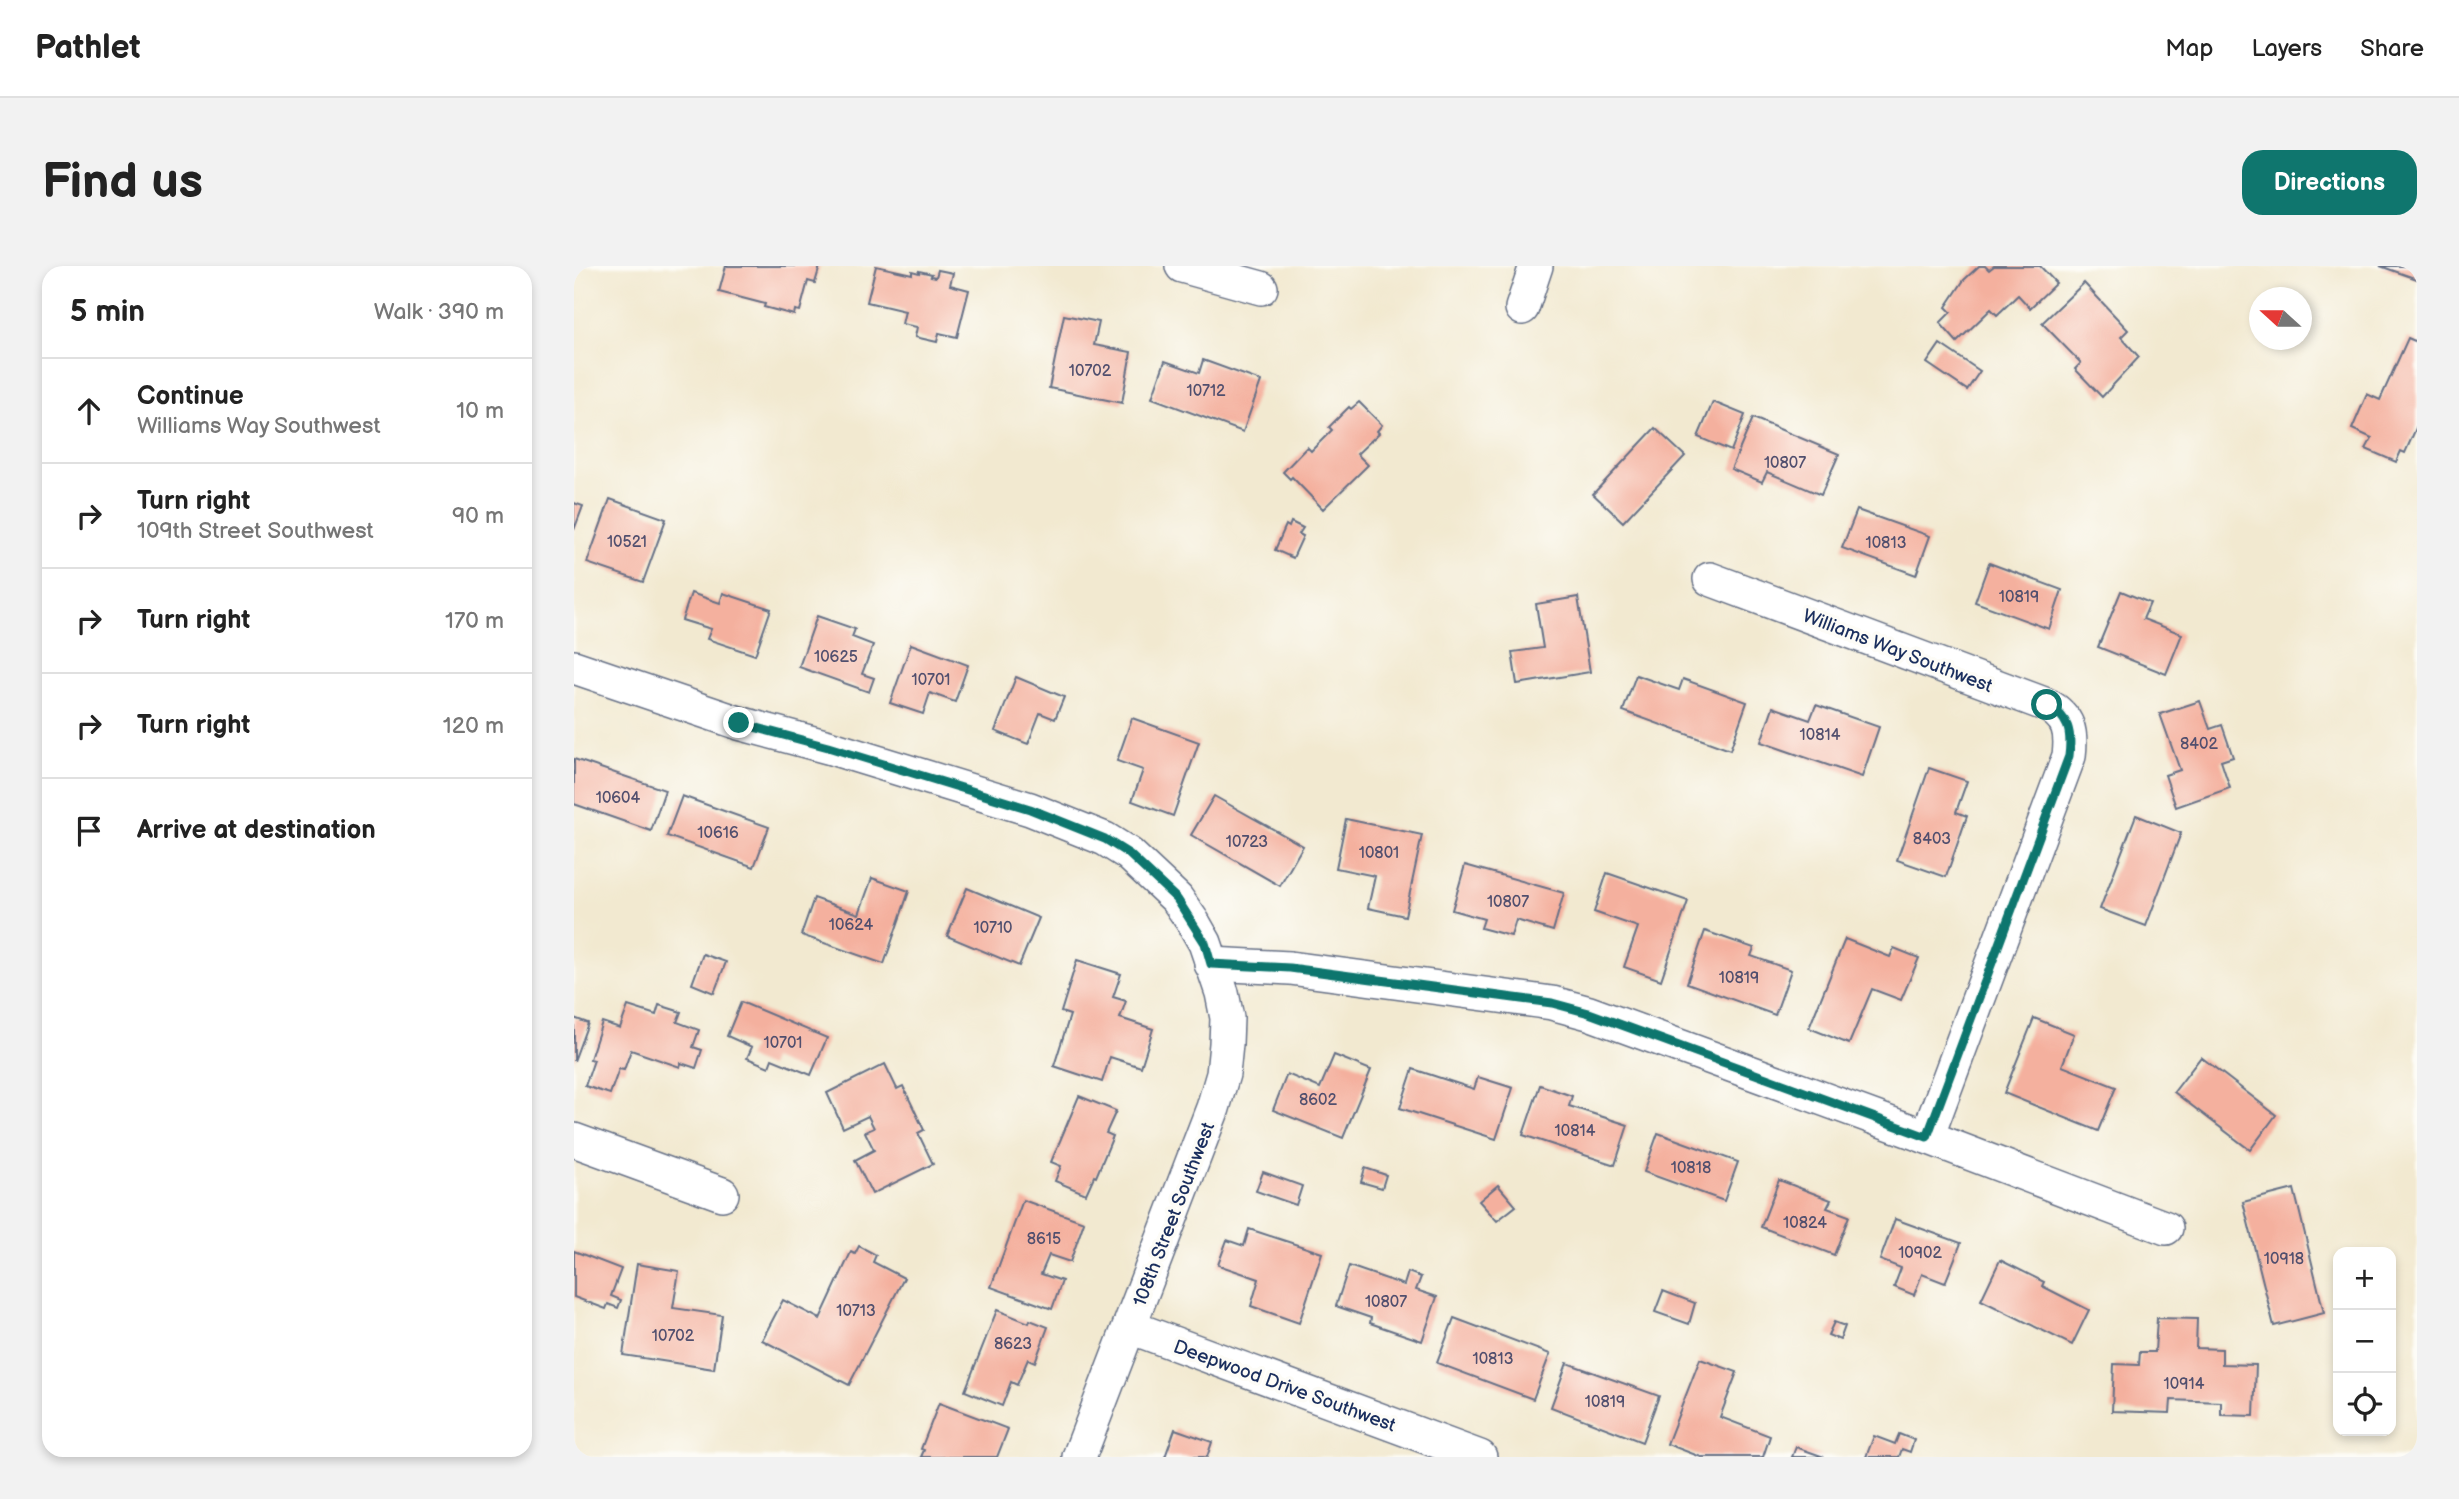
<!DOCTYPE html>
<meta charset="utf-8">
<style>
body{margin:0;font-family:"Balsamiq Sans",sans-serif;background:#f2f2f2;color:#222}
.controls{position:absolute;right:21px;bottom:21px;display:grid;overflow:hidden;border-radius:14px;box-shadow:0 4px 10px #0003}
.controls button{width:63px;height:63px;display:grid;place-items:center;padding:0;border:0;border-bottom:2px solid #e0e0e0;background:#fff;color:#222;font:35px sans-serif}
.compass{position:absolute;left:1675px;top:21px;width:63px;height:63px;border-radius:50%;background:#fff;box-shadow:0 4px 10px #0003;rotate:291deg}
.stop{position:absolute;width:21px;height:21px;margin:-16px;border:5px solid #0f766e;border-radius:50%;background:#fff}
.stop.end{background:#0f766e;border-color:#fff;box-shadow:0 2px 7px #0008}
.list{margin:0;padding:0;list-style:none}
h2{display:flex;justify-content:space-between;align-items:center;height:91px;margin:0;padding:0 28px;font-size:30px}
h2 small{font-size:23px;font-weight:400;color:#767676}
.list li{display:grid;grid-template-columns:46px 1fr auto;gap:21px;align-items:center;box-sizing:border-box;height:105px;padding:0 28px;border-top:2px solid #e0e0e0}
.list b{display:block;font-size:26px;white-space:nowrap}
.list p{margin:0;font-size:23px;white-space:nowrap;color:#767676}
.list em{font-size:23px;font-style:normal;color:#767676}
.icon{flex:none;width:38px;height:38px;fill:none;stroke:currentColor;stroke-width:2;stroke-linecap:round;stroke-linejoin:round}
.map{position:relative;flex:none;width:1843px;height:1191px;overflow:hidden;border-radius:21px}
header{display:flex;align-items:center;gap:42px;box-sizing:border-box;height:98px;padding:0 35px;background:#fff;border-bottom:2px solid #e0e0e0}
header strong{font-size:33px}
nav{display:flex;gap:38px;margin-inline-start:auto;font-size:24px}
.intro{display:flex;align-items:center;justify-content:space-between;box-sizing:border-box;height:168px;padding:0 42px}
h1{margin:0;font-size:49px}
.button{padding:18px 32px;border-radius:21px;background:#0f766e;color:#fff;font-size:24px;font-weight:700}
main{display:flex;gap:42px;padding:0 42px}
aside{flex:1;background:#fff;border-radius:21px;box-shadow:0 4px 10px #0003}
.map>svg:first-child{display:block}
</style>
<header>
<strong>Pathlet</strong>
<nav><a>Map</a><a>Layers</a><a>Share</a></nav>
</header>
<div class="intro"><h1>Find us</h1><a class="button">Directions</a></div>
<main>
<aside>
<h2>5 min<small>Walk · 390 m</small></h2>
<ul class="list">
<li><svg class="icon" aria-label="ahead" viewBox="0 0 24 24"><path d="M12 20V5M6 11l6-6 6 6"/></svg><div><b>Continue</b><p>Williams Way Southwest</p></div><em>10 m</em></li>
<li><svg class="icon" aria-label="right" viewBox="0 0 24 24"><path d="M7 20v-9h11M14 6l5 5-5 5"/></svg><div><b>Turn right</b><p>109th Street Southwest</p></div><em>90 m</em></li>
<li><svg class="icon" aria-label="right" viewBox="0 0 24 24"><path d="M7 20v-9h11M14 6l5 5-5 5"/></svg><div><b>Turn right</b></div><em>170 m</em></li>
<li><svg class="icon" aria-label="right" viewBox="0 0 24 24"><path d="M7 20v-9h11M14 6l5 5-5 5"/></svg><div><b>Turn right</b></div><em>120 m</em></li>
<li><svg class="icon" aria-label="arrive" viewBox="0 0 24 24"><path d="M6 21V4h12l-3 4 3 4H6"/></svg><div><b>Arrive at destination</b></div></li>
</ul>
</aside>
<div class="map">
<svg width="1843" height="1191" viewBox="0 0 1843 1191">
<rect width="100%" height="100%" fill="#fdfcf7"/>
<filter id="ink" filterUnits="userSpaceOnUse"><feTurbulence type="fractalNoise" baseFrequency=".0143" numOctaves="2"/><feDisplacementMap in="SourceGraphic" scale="14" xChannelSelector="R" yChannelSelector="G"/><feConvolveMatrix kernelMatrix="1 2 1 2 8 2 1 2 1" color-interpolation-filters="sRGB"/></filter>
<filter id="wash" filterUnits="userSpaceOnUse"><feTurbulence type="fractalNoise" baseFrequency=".00686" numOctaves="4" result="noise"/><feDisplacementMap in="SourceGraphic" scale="28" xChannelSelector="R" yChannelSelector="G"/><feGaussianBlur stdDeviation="1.57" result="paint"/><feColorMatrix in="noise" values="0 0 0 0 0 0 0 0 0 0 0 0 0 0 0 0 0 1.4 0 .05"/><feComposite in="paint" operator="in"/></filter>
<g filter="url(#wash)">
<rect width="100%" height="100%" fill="#f2e9d0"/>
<g id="blocks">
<g fill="#f4b09e">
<polygon points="152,0 246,0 241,17 234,15 226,45 221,44 220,49 190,41 191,38 145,26"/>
<polygon points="302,0 338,8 338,5 345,7 345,5 358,8 357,10 362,11 364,4 379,7 376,19 395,24 383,71 365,67 363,76 341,71 343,61 328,58 331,45 293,36"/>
<polygon points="1405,0 1411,0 1415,4 1420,0 1466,0 1482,17 1456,42 1444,29 1423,49 1417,43 1383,76 1366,57 1377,46 1372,41 1390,14"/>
<polygon points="1806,0 1843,0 1843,13"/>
<polygon points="1510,17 1554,64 1547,71 1565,91 1528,131 1501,103 1507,97 1468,57"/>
<polygon points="490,49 525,56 520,79 557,86 548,137 475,122"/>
<polygon points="1834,72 1843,76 1843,160 1831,187 1827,185 1822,196 1792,183 1798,172 1778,163 1793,128 1806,134"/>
<polygon points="1366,78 1406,105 1393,124 1353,97"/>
<polygon points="629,94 687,115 669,166 578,132 591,95 625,107"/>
<polygon points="785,136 808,159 803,165 805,167 783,188 794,199 749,243 718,211 716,213 709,206 733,181 737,185 758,164 755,161 775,141 777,143"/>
<polygon points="1139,136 1171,149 1157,185 1124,171"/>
<polygon points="1179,152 1265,188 1247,229 1193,206 1188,216 1157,203"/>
<polygon points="1081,162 1111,190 1049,256 1019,228"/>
<polygon points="36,233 92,253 69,316 13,297"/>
<polygon points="0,237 9,240 0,264"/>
<polygon points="1283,244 1356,270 1342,309 1268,282"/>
<polygon points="717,256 729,262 725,268 729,270 719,292 701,284 712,259 715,261"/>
<polygon points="1415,297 1488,324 1475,363 1401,336"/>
<polygon points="1547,325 1576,337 1569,353 1608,368 1592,408 1524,381"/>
<polygon points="117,327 146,337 149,327 197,343 181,389 133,373 137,363 108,354"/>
<polygon points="1004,331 1016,406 943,418 938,386 969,382 962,338"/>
<polygon points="243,350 281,363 278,371 299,379 288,408 300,412 295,426 225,401"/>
<polygon points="337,378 394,399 381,436 356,427 349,448 316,437"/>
<polygon points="1062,409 1105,424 1109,413 1173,436 1156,484 1049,445"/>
<polygon points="442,411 490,431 481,453 466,447 454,478 421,465"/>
<polygon points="1626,435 1636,463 1648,459 1659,491 1647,495 1656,522 1602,541 1591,509 1606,504 1586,448"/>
<polygon points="1242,439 1305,461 1288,511 1187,476 1199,441 1236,454"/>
<polygon points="558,452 625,476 599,550 558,535 569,504 543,495"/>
<polygon points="0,493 91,524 77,565 0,538"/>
<polygon points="1355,502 1393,515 1382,546 1393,550 1372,611 1323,594"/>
<polygon points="108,530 195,561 180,601 93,570"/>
<polygon points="640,530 729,580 706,620 617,569"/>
<polygon points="1562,549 1607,567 1572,660 1526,643"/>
<polygon points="772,553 848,569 831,650 794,642 801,610 762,602"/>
<polygon points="891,599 990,627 979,665 942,654 937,670 907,662 910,653 878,644"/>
<polygon points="1033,607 1114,635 1087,714 1050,701 1064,661 1020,646"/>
<polygon points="298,612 335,625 310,698 227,669 240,632 285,648"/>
<polygon points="393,622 465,652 445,700 373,670"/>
<polygon points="1131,665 1180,682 1177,690 1217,704 1201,749 1113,717"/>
<polygon points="1271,673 1316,691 1320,682 1345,692 1327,734 1298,723 1275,778 1235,762"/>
<polygon points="129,688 152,696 140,727 118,718"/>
<polygon points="503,694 547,708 539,731 552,735 546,752 579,763 567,801 536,791 528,816 480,800 496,749 487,746"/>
<polygon points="167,736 253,772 237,809 198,793 195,801 173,792 178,781 153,770"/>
<polygon points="85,739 107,746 103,756 125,764 119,781 128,784 122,802 107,797 106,801 57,784 50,804 45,803 36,828 11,820 20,794 16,793 28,756 46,762 54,740 82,749"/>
<polygon points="0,752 14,757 0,795"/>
<polygon points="1460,752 1500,768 1488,800 1542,821 1524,865 1430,827"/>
<polygon points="760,789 797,804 769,872 699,844 713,808 746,822"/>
<polygon points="1627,791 1702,849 1676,884 1600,826"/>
<polygon points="311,798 323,823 329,820 350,864 344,867 359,898 298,928 281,894 300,884 291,866 300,862 294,850 269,862 253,827"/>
<polygon points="839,803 900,823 904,811 939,822 922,873 826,842"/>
<polygon points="966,819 998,830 995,840 1054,859 1041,899 949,869"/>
<polygon points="505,830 542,845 532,867 539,870 522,911 520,910 512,928 481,915 487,900 477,896"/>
<polygon points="1084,867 1164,896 1150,935 1070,906"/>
<polygon points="791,902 812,909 808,922 787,916"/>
<polygon points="689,906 728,920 722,939 682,925"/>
<polygon points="1205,914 1257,934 1253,942 1275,950 1260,989 1187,961"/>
<polygon points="924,919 942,940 923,955 905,935"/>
<polygon points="1720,923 1750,1047 1700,1060 1669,936"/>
<polygon points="449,934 510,956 496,996 475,989 467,1008 488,1015 478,1043 417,1021"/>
<polygon points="1321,953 1387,977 1371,1017 1348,1008 1340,1029 1320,1021 1327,1002 1306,994"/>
<polygon points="675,963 748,987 725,1057 677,1040 685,1013 644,999 653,974 670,980"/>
<polygon points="285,980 302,989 299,996 330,1012 275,1119 188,1074 209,1034 246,1053 277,986 281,988"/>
<polygon points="0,985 47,1003 37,1030 47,1034 44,1042 34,1038 32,1043 0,1031"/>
<polygon points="1426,994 1470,1016 1468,1020 1515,1044 1498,1079 1407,1034"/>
<polygon points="63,998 105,1005 99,1042 148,1049 140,1103 49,1089"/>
<polygon points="775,1000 830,1019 834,1006 847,1011 842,1024 863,1031 848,1075 796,1057 797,1052 762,1040"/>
<polygon points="1089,1025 1121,1037 1115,1058 1081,1046"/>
<polygon points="423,1044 455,1057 456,1054 474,1061 461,1096 454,1093 443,1119 437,1116 428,1140 391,1125"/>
<polygon points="880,1052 976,1088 959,1133 863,1097"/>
<polygon points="1583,1052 1623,1053 1622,1082 1648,1083 1648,1098 1682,1099 1680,1150 1647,1149 1647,1136 1597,1134 1596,1147 1538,1145 1540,1098 1565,1099 1566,1086 1581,1086"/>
<polygon points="1260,1056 1271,1060 1266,1074 1254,1069"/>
<polygon points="1126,1093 1163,1106 1146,1151 1196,1170 1189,1191 1127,1191 1093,1178"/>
<polygon points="993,1097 1085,1130 1068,1176 977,1141"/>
<polygon points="365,1137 434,1163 423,1191 347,1191 350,1184 347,1183"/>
<polygon points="601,1163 638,1176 633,1191 591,1191"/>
<polygon points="1325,1168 1340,1174 1336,1186 1328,1183 1325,1191 1292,1191 1300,1170 1321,1178"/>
<polygon points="1222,1181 1250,1191 1218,1191"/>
</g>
</g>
</g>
<g filter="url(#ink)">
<use href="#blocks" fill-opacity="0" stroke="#667086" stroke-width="2"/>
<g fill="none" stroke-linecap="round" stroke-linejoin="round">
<defs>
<g id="minor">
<polyline points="608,0 687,22"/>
<polyline points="948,42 962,0"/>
<path d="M1136,313l337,126c22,12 25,27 22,51l-142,381"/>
<polyline points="0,401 165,457 254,481 456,543 531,573 555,588 603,633 619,656 631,677 648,727 653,752 652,778 649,808 639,842 505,1191"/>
<polyline points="637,698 716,702 978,737 1015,747 1353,871 1592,962"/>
<polyline points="0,874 148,928"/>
<polyline points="556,1061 906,1191"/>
</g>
</defs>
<use href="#minor" stroke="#667086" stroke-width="36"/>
<use href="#minor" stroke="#fff" stroke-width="33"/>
</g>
</g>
<g fill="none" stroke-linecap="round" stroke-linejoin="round" filter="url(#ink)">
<path stroke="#0f766e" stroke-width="9" d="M165,457l89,24 202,62 75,30 24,15 48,45 28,44 6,21 79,4 262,35 37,10 338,124 142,-381c3,-24 0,-39 -22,-51"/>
</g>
<g text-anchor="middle" stroke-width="7" stroke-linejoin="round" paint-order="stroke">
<g font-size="16" fill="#514f6e">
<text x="516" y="110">10702</text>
<text x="632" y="130">10712</text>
<text x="1211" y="202">10807</text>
<text x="53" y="281">10521</text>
<text x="1312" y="282">10813</text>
<text x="1445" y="336">10819</text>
<text x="262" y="396">10625</text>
<text x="357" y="419">10701</text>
<text x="1246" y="474">10814</text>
<text x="1625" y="483">8402</text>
<text x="44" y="537">10604</text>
<text x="144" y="572">10616</text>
<text x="1358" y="578">8403</text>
<text x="673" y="581">10723</text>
<text x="805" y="592">10801</text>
<text x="934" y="641">10807</text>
<text x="277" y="664">10624</text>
<text x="419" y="667">10710</text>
<text x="1165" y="717">10819</text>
<text x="209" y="782">10701</text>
<text x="744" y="839">8602</text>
<text x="1001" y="870">10814</text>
<text x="1117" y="907">10818</text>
<text x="1231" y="962">10824</text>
<text x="470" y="978">8615</text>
<text x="1346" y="992">10902</text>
<text x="1710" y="998">10918</text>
<text x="812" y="1041">10807</text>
<text x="282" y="1050">10713</text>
<text x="99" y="1075">10702</text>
<text x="439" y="1083">8623</text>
<text x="919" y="1098">10813</text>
<text x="1610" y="1123">10914</text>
<text x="1031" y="1141">10819</text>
</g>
<g font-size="19" fill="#1b2f5e" stroke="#fdfcf7">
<text transform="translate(1324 384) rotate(21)" y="7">Williams Way Southwest</text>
<text transform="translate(599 948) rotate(-69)" y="7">108th Street Southwest</text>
<text transform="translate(711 1119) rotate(20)" y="7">Deepwood Drive Southwest</text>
</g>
</g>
</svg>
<div class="controls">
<button>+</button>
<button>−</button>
<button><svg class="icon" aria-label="locate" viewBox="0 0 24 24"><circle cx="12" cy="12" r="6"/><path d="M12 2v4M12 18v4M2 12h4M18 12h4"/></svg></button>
</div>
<svg class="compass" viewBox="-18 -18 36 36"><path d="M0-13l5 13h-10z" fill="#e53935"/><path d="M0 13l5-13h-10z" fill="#767676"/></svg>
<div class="stop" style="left:1473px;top:439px"></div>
<div class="stop end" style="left:165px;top:457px"></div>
</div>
</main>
